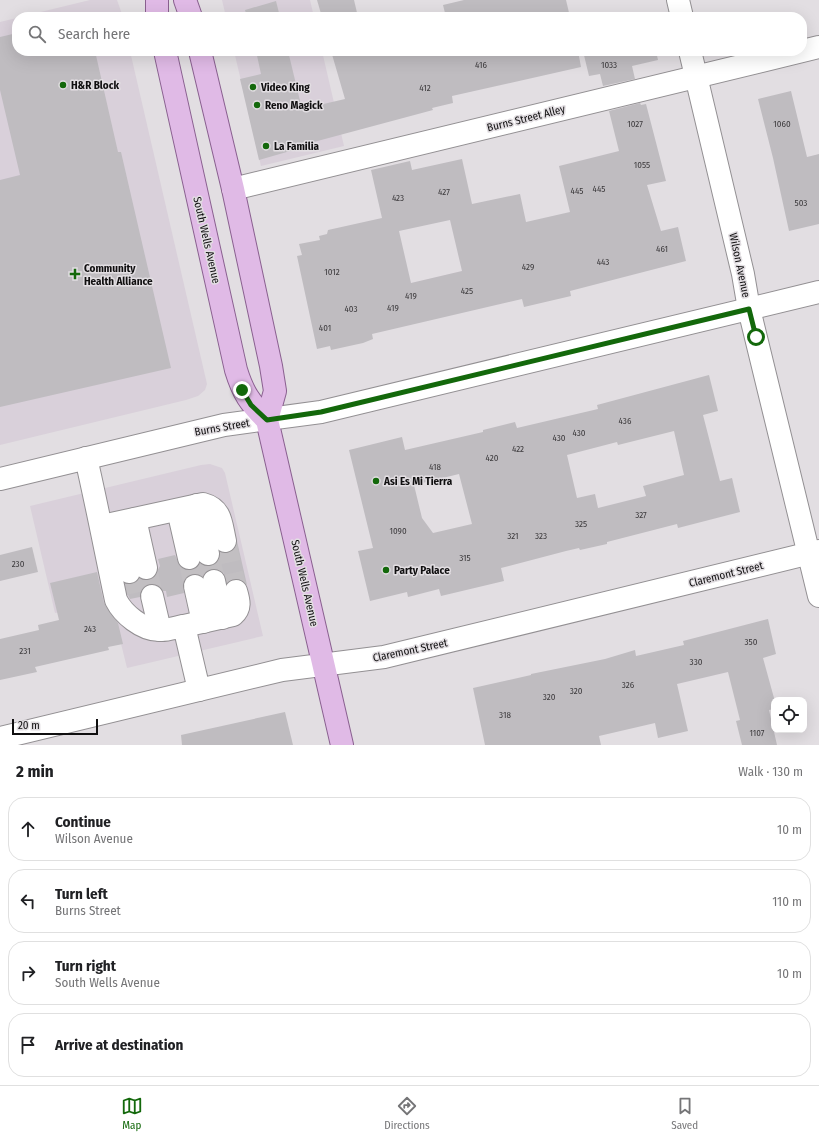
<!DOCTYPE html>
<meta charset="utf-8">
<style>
body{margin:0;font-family:"Fira Sans Condensed",sans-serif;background:#f2f2f2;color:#202124}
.controls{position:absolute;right:12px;bottom:12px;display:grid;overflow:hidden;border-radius:8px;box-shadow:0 4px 16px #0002}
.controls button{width:36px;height:36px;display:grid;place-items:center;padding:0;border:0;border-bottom:1px solid #e0e0e0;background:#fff;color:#202124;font:20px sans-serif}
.scale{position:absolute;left:12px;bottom:10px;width:86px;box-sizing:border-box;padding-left:4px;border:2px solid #100f10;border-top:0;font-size:11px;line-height:14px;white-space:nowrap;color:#100f10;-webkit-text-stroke:3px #e2dee2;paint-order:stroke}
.stop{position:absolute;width:12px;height:12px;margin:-9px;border:3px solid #13680b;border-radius:50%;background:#fff}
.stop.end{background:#13680b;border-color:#fff;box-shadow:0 1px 4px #0008}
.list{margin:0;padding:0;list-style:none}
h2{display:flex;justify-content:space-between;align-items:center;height:52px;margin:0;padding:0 16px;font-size:17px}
h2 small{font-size:13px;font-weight:400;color:#757577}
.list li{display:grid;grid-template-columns:26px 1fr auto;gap:12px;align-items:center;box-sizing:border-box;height:64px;margin:0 8px 8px;padding:0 8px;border:1px solid #e0e0e0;border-radius:16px}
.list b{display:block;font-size:15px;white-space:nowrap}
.list p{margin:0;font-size:13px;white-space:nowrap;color:#757577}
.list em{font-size:13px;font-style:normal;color:#757577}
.icon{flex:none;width:22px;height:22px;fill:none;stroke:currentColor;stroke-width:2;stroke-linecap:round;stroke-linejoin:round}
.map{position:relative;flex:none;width:819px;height:745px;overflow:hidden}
.search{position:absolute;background:#fff;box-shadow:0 4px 16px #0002;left:12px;right:12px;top:12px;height:44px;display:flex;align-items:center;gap:10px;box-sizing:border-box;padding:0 14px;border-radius:16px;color:#757577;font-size:15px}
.sheet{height:340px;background:#fff}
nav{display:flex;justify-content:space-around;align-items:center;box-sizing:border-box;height:56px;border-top:1px solid #e0e0e0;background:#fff;font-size:11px;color:#757577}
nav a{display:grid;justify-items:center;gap:2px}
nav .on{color:#13680b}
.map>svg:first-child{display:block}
</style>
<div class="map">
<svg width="819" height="745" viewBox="0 0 819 745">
<rect width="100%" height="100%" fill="#e2dee2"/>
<g fill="#d9d0da">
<polygon points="90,0 117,0 123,17 20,17"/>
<polygon points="222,0 310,0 314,17 226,17"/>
<polygon points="17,18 17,51 130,51 207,384 205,390 198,396 186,400 0,445 0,22"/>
<polygon points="234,51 322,51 344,146 261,166"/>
<polygon points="210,464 222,468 225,473 263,636 127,668 111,603 68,613 67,611 55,613 30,506 201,465"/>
</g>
<g fill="#bfbcc0" fill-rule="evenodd">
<polygon points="317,0 354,0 358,17 322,17"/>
<polygon points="464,0 566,0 570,17 446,17 443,5"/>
<polygon points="276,1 280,17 247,17 245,10"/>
<polygon points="17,33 17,51 95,51 118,152 121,152 171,368 0,407 0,180 20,175 0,90 0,37"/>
<polygon points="256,51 288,51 302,109 345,99 331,51 578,51 581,67 452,96 453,103 432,108 433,110 310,143 311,145 259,160 240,79 261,74"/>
<polygon points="583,51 656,51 658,60 632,66 635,79 603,86 600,74 589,76"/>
<polygon points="791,91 807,157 819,154 819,224 789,231 773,158 758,99"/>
<path d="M640,103l1,2 5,-1 20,77 -19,4 14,46 17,-4 8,34 -116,30 1,5 -47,11 -2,-8 -150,35 1,5 -10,4 -32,7 -1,-4 -13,3 -20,-93 5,-1 -3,-11 21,-4 -1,-4 8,-2 1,-4 54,-12 -11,-48 39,-9 2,9 50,-11 10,45 48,-10 6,28 44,-10 -11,-46 60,-15 -10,-40zM450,220l12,51 -51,12 -12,-52z"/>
<path d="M709,375l9,36 -15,4 17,66 12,-3 8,34 -62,16 -1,-4 -70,18v2l-27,6 -1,-2 -13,3 -65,17 3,13 -63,15 -2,-7 -31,8 -1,-5 -37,9 -12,-50 15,-3 -24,-98 53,-13 3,13 78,-18v-2l32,-8 2,6 81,-19 -1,-4zM674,431l10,44 -41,11 3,10 -48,12 -3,-14 -18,4 -10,-43 50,-13 1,3zM459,474l13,50 -39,9 -11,-15 -8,-33z"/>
<polygon points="237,541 247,585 239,579 232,579 227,582 223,572 217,569 212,569 206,572 203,576 193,574 187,577 183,583 184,593 167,597 166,591 163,591 156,584 150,584 143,587 140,597 130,599 128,595 125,584 132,584 139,578 148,580 154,577 160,566 158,559 175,555 180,566 186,570 192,570 200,563 205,566 211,566 217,563 220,552 227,553 234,550"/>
<polygon points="32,547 38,572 0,581 0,555"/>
<polygon points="97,572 104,603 118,623 123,644 108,647 109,650 35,667 37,672 0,680 0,639 39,630 38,625 59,620 50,583"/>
<polygon points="768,619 776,654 763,658 774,698 774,709 769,710 777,745 742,745 736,721 740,720 728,672 677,684 688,731 658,738 655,723 599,736 601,745 485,745 473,688 531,675 531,674 605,659 635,650 636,656 684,645 683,641"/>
<polygon points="285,712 293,745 182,745 181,735"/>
</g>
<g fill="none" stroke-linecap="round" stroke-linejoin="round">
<g stroke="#c2bfc2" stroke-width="22" stroke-dasharray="22 11" stroke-linecap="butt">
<polyline points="225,541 236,591"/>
<polyline points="208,554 214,581"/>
<polyline points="189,558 195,586"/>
<polyline points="146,568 152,596"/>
<polyline points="129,572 135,599"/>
</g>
<defs>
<g id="minor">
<polyline points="678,0 682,17"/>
<polyline points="690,51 743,274 749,309 819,596"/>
<polyline points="233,189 819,47"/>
<path d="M86,458c11,48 20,95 30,142 7,14 26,30 43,30 8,1 17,-3 25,-4l15,64"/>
<polyline points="0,479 224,425 321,412 819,292"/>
<polyline points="197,505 208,554"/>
<polyline points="178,510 189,558"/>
<polyline points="135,519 146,568"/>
<polyline points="118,523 129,572"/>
<path d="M102,526l101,-22c19,5 18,20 22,37"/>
<polyline points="214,581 222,618"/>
<polyline points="195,586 203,622"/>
<polyline points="152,596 160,630"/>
<path d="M184,626l49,-11c8,-7 6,-14 3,-24"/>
<polyline points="0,738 282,670 384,657 819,551"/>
</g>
<g id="major">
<polyline points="157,0 157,17"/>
<polyline points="185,0 191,17"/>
<path d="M165,51l71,319c7,23 14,33 31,50l75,325"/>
<polyline points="200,51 233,189 271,366 275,391 267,420"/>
</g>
</defs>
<use href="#minor" stroke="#939093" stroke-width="24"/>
<use href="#major" stroke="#8a6090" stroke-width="24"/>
<use href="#minor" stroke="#fff" stroke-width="22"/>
<use href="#major" stroke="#e0bae6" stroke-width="22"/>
</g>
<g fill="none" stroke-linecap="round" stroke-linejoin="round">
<polyline stroke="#13680b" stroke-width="5" points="242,390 251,405 267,420 321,412 749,309 756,337"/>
</g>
<g fill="#13680b" stroke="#e2dee2" stroke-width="1.5">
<circle cx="63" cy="85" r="4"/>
<circle cx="253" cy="87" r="4"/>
<circle cx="257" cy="105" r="4"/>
<circle cx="266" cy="146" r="4"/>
<path d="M73 268h4v4h4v4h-4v4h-4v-4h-4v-4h4z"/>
<circle cx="376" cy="481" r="4"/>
<circle cx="386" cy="570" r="4"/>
</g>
<g text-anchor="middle" stroke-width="3" stroke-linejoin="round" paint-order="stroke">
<g font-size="9" fill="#3c3a3c">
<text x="481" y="68">416</text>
<text x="609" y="68">1033</text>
<text x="425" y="91">412</text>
<text x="635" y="127">1027</text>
<text x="782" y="127">1060</text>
<text x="642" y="168">1055</text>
<text x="599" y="192">445</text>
<text x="577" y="194">445</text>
<text x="444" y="195">427</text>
<text x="398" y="201">423</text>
<text x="801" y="206">503</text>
<text x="662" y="252">461</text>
<text x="603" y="265">443</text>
<text x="528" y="270">429</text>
<text x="332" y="275">1012</text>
<text x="467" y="294">425</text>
<text x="411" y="299">419</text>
<text x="393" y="311">419</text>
<text x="351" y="312">403</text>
<text x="325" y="331">401</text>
<text x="625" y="424">436</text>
<text x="579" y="436">430</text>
<text x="559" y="441">430</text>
<text x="518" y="452">422</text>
<text x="492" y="461">420</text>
<text x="435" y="470">418</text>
<text x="641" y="518">327</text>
<text x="581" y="527">325</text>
<text x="398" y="534">1090</text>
<text x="513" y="539">321</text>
<text x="541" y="539">323</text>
<text x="465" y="561">315</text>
<text x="18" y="567">230</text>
<text x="90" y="632">243</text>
<text x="751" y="645">350</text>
<text x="25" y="654">231</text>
<text x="696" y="665">330</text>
<text x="628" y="688">326</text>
<text x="576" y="694">320</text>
<text x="549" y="700">320</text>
<text x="505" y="718">318</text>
<text x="757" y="736">1107</text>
</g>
<g font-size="11" font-weight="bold" fill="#100f10" stroke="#e2dee2" text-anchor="start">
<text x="71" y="89">H&amp;R Block</text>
<text x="261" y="91">Video King</text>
<text x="265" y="109">Reno Magick</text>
<text x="274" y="150">La Familia</text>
<text x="84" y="272">Community<tspan x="84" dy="13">Health Alliance</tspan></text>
<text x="384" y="485">Asi Es Mi Tierra</text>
<text x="394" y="574">Party Palace</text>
</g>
<g font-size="11" fill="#100f10" stroke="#e2dee2">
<text transform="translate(526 118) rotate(-14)" y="4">Burns Street Alley</text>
<text transform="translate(207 240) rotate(77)" y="4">South Wells Avenue</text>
<text transform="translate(740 265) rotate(78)" y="4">Wilson Avenue</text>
<text transform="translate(222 427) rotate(-10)" y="4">Burns Street</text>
<text transform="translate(726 574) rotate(-14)" y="4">Claremont Street</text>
<text transform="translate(305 583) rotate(77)" y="4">South Wells Avenue</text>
<text transform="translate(410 650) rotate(-12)" y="4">Claremont Street</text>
</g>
</g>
</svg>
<div class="controls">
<button><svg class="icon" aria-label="locate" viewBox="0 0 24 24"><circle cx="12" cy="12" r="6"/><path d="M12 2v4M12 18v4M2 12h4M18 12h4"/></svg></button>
</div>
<div class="scale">20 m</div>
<div class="stop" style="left:756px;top:337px"></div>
<div class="stop end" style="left:242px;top:390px"></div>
<div class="search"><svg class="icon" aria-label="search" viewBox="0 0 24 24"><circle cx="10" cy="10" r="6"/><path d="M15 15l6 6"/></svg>Search here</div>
</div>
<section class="sheet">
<h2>2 min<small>Walk · 130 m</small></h2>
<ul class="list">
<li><svg class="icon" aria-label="ahead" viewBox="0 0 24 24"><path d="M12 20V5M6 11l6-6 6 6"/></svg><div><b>Continue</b><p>Wilson Avenue</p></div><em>10 m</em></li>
<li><svg class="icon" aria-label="left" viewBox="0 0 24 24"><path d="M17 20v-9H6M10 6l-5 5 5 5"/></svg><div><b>Turn left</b><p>Burns Street</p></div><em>110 m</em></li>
<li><svg class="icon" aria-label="right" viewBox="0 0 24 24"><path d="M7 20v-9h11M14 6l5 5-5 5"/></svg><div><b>Turn right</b><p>South Wells Avenue</p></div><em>10 m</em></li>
<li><svg class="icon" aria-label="arrive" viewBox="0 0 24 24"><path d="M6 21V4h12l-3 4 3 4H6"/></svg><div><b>Arrive at destination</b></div></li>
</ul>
</section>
<nav>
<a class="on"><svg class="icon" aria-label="map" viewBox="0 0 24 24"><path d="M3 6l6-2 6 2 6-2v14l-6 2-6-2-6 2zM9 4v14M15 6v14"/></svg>Map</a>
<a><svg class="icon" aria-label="directions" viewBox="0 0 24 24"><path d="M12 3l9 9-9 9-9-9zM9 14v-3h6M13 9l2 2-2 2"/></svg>Directions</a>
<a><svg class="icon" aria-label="saved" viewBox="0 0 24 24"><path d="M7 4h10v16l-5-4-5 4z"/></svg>Saved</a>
</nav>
